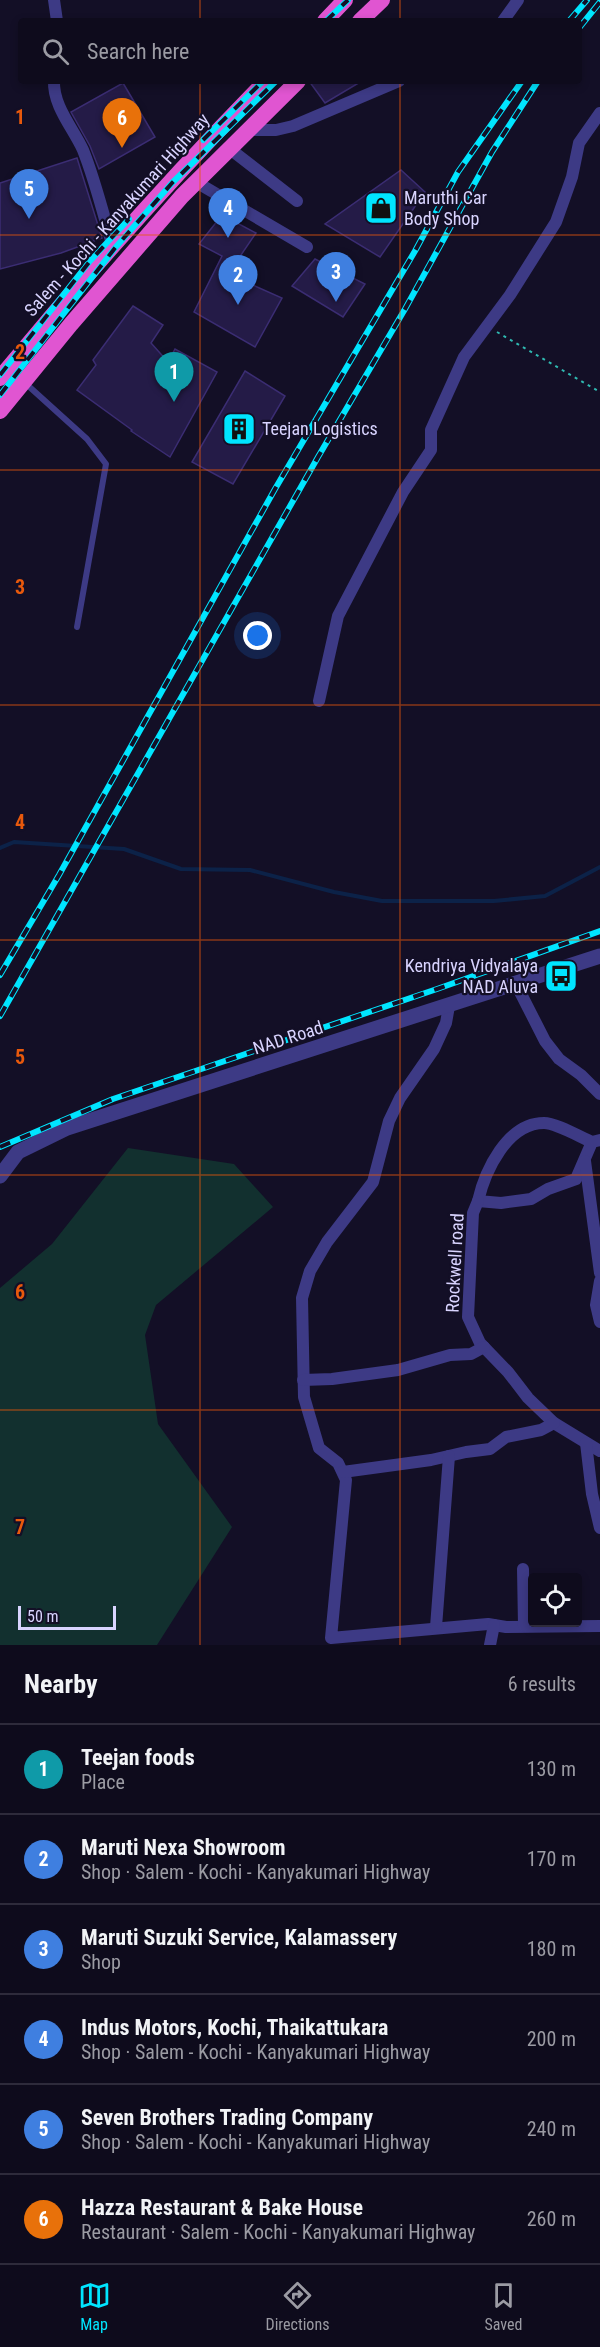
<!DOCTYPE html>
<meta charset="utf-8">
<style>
body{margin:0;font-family:"Roboto Condensed",sans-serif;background:#171425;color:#f1f3f6}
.controls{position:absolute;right:18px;bottom:18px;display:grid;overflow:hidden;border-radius:6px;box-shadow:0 3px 9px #0003}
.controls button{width:54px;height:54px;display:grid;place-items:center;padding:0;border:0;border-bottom:2px solid #2e2b3b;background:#0e0b1c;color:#f1f3f6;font:30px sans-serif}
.scale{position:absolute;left:18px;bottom:15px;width:98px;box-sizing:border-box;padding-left:6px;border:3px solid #d9d4ff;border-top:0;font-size:16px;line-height:21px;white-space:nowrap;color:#d9d4ff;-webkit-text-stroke:4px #130f26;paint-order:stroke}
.you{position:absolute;left:258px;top:636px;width:21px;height:21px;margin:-15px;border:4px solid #fff;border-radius:50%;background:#1a73e8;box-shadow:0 0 0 9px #1a73e833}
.badge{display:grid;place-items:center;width:39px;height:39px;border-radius:50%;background:#00e5ff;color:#fff;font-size:20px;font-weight:700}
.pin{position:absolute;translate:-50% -50px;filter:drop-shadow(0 2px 3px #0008)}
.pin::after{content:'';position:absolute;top:32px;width:21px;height:18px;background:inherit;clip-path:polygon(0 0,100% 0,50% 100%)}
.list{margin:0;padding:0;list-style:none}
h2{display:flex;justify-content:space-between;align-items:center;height:78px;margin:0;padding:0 24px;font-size:26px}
h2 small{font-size:20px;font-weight:400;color:#9b9ba3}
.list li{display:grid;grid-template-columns:39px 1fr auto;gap:18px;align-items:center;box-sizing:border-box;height:90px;padding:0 24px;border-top:2px solid #2e2b3b}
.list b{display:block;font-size:22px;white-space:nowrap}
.list p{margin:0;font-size:20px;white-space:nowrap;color:#9b9ba3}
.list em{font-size:20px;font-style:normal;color:#9b9ba3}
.icon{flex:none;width:33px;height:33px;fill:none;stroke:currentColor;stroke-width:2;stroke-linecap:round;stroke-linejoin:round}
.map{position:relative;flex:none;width:600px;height:1645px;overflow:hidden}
.search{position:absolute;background:#0e0b1c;box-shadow:0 3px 9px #0003;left:18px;right:18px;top:18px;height:66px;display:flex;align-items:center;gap:15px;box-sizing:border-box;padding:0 21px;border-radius:6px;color:#9b9ba3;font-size:22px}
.sheet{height:618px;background:#0e0b1c}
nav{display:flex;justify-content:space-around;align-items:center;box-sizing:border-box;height:84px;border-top:2px solid #2e2b3b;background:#0e0b1c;font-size:16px;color:#9b9ba3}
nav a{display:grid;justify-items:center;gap:3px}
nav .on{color:#00e5ff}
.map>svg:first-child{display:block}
</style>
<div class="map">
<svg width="600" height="1645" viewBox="0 0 600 1645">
<rect width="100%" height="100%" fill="#130f26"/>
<polygon fill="#12302f" points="128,1148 234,1164 273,1207 156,1305 145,1335 158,1424 232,1527 157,1645 0,1645 0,1288 52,1244"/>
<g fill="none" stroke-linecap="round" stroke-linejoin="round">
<polyline stroke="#0c2248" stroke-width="4" points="0,848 14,842 124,849 181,869 250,870 334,892 382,901 494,901 545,896 600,867"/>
</g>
<g fill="#241b47" stroke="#3b2d73" stroke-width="1.5">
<polygon points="309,81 362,81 325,103"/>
<polygon points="123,83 155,137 99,169 90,146 71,112"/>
<polygon points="77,158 102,238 61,253 0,269 0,183"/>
<polygon points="401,170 425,192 380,257 325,224"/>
<polygon points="222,215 256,233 228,274 282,298 255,347 194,312 222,256 199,244"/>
<polygon points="315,259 365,284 343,317 292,286"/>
<polygon points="133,306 163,325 151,343 168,362 175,349 217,372 170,457 131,431 132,430 77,390 96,365 93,360"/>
<polygon points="245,371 285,396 233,484 192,462"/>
</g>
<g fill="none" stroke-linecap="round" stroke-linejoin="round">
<polyline stroke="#2fb8b0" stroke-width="2" stroke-dasharray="3 4.5" stroke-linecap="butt" points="497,332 600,392"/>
<polyline stroke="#3d3a85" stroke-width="6" points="24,382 87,439 106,464 77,627"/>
<g stroke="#3d3a85" stroke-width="12">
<polyline points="54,0 57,21"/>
<polyline points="503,21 518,0"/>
<path d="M54,81c-1,25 19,47 29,69 12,30 20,63 29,94"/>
<polyline points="250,130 276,130 293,126 399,81"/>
<polyline points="230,149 297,201"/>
<polyline points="196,182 307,247"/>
<polyline points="319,701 338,616 403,492 431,450 431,430 464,357 510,295 556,222 572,177 579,143 600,113"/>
<polyline points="516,984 545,1041 559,1059 581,1075 600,1094"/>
<polyline points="449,1006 446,1023 434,1049 400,1098 389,1121 373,1182 327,1242 310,1271 302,1298 304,1397 319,1448 338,1463 346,1480 331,1638 488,1624 506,1627 600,1626"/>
<path d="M592,1142c-12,-5 -36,-19 -48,-19 -37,0 -59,48 -66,78l23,2 30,-4 17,-10 28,-10 16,-37 8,-2"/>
<polyline points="585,1161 600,1273"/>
<polyline points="478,1201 473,1213 468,1317 480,1343 508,1372 528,1398 554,1423 600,1451"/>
<polyline points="600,1281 596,1305 600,1322"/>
<polyline points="303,1380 332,1379 398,1370 450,1355 471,1354 484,1347"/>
<polyline points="586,1443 592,1494 600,1528"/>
<polyline points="343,1472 431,1460 466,1452 490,1449 506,1437 541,1430 554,1423"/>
<polyline points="523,1569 524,1626"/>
<polyline points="436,1627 449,1456"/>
<polyline points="490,1645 494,1625"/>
</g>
<polyline stroke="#3d3a85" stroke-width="15" points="0,1176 18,1152 67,1128 600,956"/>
<g stroke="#e055d1" stroke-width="16">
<polyline points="325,21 345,0"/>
<polyline points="360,21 382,0"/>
<path d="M0,378c85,-103 173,-202 266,-297"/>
<polyline points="0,411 71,324 182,196 298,81"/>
</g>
<defs>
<g id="rail">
<polyline points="326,21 348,0"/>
<polyline points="569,21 587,0"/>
<polyline points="579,28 600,2"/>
<polyline points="203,140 263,81"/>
<polyline points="0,375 90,261 129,219"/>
<polyline points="0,395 115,248 172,183 276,81"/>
<polyline points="0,975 59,875 275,489 415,251 458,172 522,81"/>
<polyline points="0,1016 318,457 405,309 492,152 538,81"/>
<polyline points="0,1147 113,1099 437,989 600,931"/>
</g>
</defs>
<use href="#rail" stroke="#00e5ff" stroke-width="6"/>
<use href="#rail" stroke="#130f26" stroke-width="4" stroke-dasharray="11" stroke-linecap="butt"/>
</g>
<path fill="none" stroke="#e8590c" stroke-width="1.5" stroke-opacity="0.55" d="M200,0v21M400,0v21M200,81v1564M400,81v1564M0,235h600M0,470h600M0,705h600M0,940h600M0,1175h600M0,1410h600"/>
<defs>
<symbol id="shop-square" viewBox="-11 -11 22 22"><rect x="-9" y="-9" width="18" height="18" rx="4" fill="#00e5ff" stroke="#130f26"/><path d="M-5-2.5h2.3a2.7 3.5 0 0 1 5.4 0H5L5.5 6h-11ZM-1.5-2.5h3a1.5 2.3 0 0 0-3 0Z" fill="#111"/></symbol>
<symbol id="building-square" viewBox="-11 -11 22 22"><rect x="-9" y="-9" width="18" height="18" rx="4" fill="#00e5ff" stroke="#130f26"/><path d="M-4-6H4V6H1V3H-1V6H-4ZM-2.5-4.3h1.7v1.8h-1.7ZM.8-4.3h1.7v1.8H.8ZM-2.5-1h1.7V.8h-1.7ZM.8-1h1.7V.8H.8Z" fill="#111"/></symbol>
<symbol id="bus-square" viewBox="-11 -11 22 22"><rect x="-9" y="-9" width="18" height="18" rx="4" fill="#00e5ff" stroke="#130f26"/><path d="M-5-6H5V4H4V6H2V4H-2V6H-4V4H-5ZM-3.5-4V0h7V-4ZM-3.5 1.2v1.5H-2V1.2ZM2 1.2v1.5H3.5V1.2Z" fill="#111"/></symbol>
</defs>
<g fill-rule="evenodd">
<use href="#shop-square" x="362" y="189" width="38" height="38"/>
<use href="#building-square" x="220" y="410" width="38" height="38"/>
<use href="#bus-square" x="542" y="957" width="38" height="38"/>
</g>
<g text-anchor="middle" stroke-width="4.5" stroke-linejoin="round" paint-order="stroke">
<g font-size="18" fill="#d9d4ff" stroke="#130f26" text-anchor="start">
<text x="404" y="204">Maruthi Car<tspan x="404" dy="21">Body Shop</tspan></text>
<text x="262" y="435">Teejan Logistics</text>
<text x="538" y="972" text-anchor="end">Kendriya Vidyalaya<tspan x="538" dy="21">NAD Aluva</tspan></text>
</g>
<g font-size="18" fill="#d9d4ff" stroke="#130f26">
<text transform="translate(117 215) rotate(-48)" y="6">Salem - Kochi - Kanyakumari Highway</text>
<text transform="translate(288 1038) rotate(-18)" y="6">NAD Road</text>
<text transform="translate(455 1263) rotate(-87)" y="6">Rockwell road</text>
</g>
</g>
<g font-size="20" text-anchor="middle" font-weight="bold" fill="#e8590c" stroke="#130f26" stroke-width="4.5" stroke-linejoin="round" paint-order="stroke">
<text x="20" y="124">1</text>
<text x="20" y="359">2</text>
<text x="20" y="594">3</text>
<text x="20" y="829">4</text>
<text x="20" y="1064">5</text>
<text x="20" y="1299">6</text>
<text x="20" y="1534">7</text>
</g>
</svg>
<div class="controls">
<button><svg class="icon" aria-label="locate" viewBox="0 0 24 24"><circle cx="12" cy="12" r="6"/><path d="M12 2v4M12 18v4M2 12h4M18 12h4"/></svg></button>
</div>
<div class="scale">50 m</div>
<div class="you"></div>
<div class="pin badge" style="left:174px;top:402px;background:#0f9aa8">1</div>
<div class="pin badge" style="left:238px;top:305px;background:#3f7fe0">2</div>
<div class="pin badge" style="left:336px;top:302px;background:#3f7fe0">3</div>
<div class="pin badge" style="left:228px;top:238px;background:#3f7fe0">4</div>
<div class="pin badge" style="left:29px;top:219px;background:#3f7fe0">5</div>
<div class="pin badge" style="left:122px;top:148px;background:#e8710a">6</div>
<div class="search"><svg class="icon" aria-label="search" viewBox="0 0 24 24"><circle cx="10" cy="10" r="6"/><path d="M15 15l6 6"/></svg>Search here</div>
</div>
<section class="sheet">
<h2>Nearby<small>6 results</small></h2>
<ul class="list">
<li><span class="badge" style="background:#0f9aa8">1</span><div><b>Teejan foods</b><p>Place</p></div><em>130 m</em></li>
<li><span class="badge" style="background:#3f7fe0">2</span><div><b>Maruti Nexa Showroom</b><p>Shop · Salem - Kochi - Kanyakumari Highway</p></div><em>170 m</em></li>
<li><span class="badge" style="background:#3f7fe0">3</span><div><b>Maruti Suzuki Service, Kalamassery</b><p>Shop</p></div><em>180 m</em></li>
<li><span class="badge" style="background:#3f7fe0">4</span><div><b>Indus Motors, Kochi, Thaikattukara</b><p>Shop · Salem - Kochi - Kanyakumari Highway</p></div><em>200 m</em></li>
<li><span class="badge" style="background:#3f7fe0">5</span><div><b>Seven Brothers Trading Company</b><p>Shop · Salem - Kochi - Kanyakumari Highway</p></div><em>240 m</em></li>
<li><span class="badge" style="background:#e8710a">6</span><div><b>Hazza Restaurant &amp; Bake House</b><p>Restaurant · Salem - Kochi - Kanyakumari Highway</p></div><em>260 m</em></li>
</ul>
</section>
<nav>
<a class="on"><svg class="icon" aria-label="map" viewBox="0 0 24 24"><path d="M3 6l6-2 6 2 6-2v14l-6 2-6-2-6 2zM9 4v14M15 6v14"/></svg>Map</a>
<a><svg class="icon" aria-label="directions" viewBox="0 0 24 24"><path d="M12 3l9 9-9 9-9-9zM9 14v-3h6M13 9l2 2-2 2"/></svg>Directions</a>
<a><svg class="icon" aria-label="saved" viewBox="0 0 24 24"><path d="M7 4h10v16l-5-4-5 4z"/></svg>Saved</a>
</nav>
